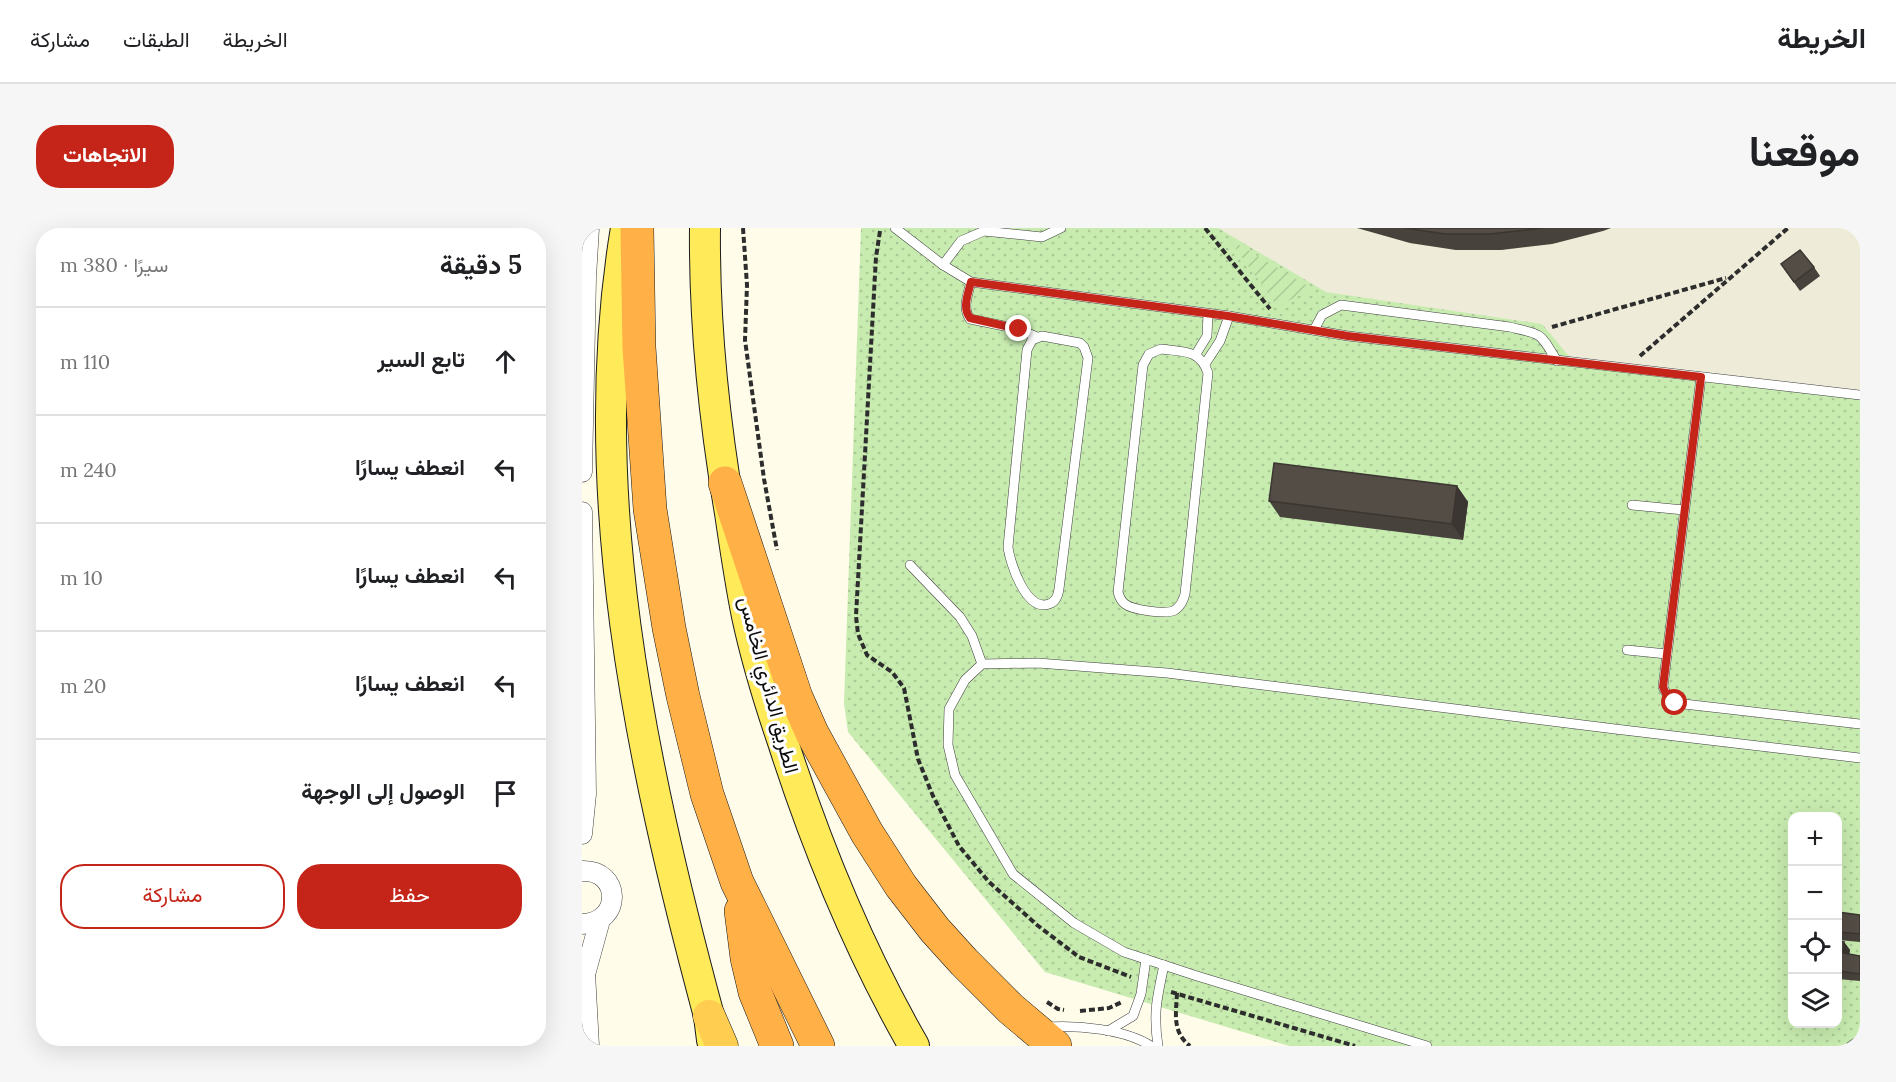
<!DOCTYPE html>
<html lang="ar">
<meta charset="utf-8">
<style>
body{margin:0;font-family:Lora,Vazirmatn,serif;background:#f6f6f6;color:#202124;direction:rtl}
.controls{position:absolute;right:18px;bottom:18px;display:grid;overflow:hidden;border-radius:12px;box-shadow:0 6px 24px #0002}
.controls button{width:54px;height:54px;display:grid;place-items:center;padding:0;border:0;border-bottom:2px solid #e0e0e0;background:#fff;color:#202124;font:30px sans-serif}
.stop{position:absolute;width:18px;height:18px;margin:-14px;border:4px solid #c52519;border-radius:50%;background:#fff}
.stop.end{background:#c52519;border-color:#fff;box-shadow:0 2px 6px #0008}
.list{margin:0;padding:0;list-style:none}
h2{display:flex;justify-content:space-between;align-items:center;height:78px;margin:0;padding:0 24px;font-size:26px}
h2 small{font-size:20px;font-weight:400;color:#757577}
.list li{display:grid;grid-template-columns:39px 1fr auto;gap:18px;align-items:center;box-sizing:border-box;height:108px;padding:0 24px;border-top:2px solid #e0e0e0}
.list b{display:block;font-size:22px;white-space:nowrap}
.list em{font-size:20px;font-style:normal;color:#757577}
.actions{display:flex;gap:12px;padding:18px 24px}
.actions a{flex:1;padding:14px 0;border:2px solid #c52519;border-radius:24px;text-align:center;font-size:21px;color:#c52519}
.actions .main{background:#c52519;color:#fff}
.icon{flex:none;width:33px;height:33px;fill:none;stroke:currentColor;stroke-width:2;stroke-linecap:round;stroke-linejoin:round}
.map{position:relative;flex:none;width:1278px;height:818px;overflow:hidden;direction:ltr;border-radius:24px}
header{display:flex;align-items:center;gap:36px;box-sizing:border-box;height:84px;padding:0 30px;background:#fff;border-bottom:2px solid #e0e0e0}
header strong{font-size:28px}
nav{display:flex;gap:33px;margin-inline-start:auto;font-size:21px}
.intro{display:flex;align-items:center;justify-content:space-between;box-sizing:border-box;height:144px;padding:0 36px}
h1{margin:0;font-size:42px}
.button{padding:15px 27px;border-radius:24px;background:#c52519;color:#fff;font-size:21px;font-weight:700}
main{display:flex;gap:36px;padding:0 36px}
aside{flex:1;background:#fff;border-radius:24px;box-shadow:0 6px 24px #0002}
.map>svg:first-child{display:block}
</style>
<header>
<strong>الخريطة</strong>
<nav><a>الخريطة</a><a>الطبقات</a><a>مشاركة</a></nav>
</header>
<div class="intro"><h1>موقعنا</h1><a class="button">الاتجاهات</a></div>
<main>
<div class="map">
<svg width="1278" height="818" viewBox="0 0 1278 818">
<defs>
<pattern id="park-dots" width="8" height="8" patternUnits="userSpaceOnUse" patternTransform="scale(1.5)"><rect width="8" height="8" fill="#c8ecb0"/><path d="M2 2h.1M6 6h.1" fill="none" stroke="#aac996" stroke-width="1.8" stroke-linecap="round"/></pattern>
<pattern id="garden-furrows" width="10" height="10" patternUnits="userSpaceOnUse" patternTransform="scale(1.5)"><rect width="10" height="10" fill="#c8ecb0"/><path d="M-1 1l2-2M0 10L10 0M9 11l2-2" fill="none" stroke="#aac996"/></pattern>
</defs>
<rect width="100%" height="100%" fill="#fffde9"/>
<path fill="url(#park-dots)" fill-rule="evenodd" d="M279,0h999v818h-571l-244,-74 -197,-240 -4,-29zM1210,588h46v208h-46z"/>
<polygon fill="url(#garden-furrows)" points="647,11 731,61 695,78"/>
<polygon fill="#eeebd8" points="636,0 775,0 828,15 874,22 919,22 971,16 1029,0 1278,0 1278,166 991,133 960,96 744,64"/>
<g fill="none" stroke-linecap="round" stroke-linejoin="round">
<defs>
<g id="service">
<polyline points="313,0 361,37 389,54 647,88 766,108 1278,167"/>
<polyline points="361,37 379,13 402,3 460,9 479,0"/>
<path d="M389,54c-3,12 -9,26 -1,37l49,10 18,8"/>
<path d="M732,102l8,-15 19,-10 169,22c34,8 29,5 47,34"/>
<path d="M460,108l38,7 4,4 4,11 -29,231c-1,7 -3,13 -10,15 -23,8 -39,-41 -41,-57l19,-197 5,-10z"/>
<path d="M579,121c22,3 39,0 47,24l-23,221c-2,7 -4,12 -10,16 -9,5 -42,0 -50,-6 -4,-3 -6,-8 -7,-12l25,-227 6,-11z"/>
<polyline points="614,126 625,108 626,86"/>
<polyline points="623,136 638,113 647,88"/>
<path d="M1119,149l-38,310c5,11 9,15 21,17l176,20"/>
<polyline points="1050,277 1102,282"/>
<polyline points="328,337 378,389 390,408 400,436"/>
<polyline points="1045,422 1085,426"/>
<path d="M464,799c31,-2 79,2 105,19"/>
<polyline points="526,803 551,788 559,766 564,731"/>
<path d="M576,818c-5,-33 -1,-48 6,-81"/>
<polyline points="845,818 615,748 542,724 492,695 431,646 373,547 366,517 367,481 383,452 400,436 456,435 585,445 1033,501 1278,530"/>
<polyline points="1269,818 1278,812"/>
</g>
<g id="minor">
<polyline points="0,244 4,49 7,0"/>
<polyline points="0,284 4,566 0,606"/>
<path d="M0,643c39,-2 41,52 0,53"/>
<polyline points="0,729 3,745 7,818"/>
<polyline points="4,743 18,692"/>
</g>
<g id="primary">
<path d="M44,0c-44,263 15,535 83,788l3,24"/>
<path d="M123,0c-1,95 9,191 25,285 5,34 10,69 17,103 9,42 22,85 36,126 34,106 76,208 131,304"/>
</g>
<polyline id="trunk" points="127,788 140,818"/>
<g id="motorway">
<polyline points="55,0 57,119 68,281 87,400 101,468 125,566 155,654 236,818"/>
<polyline points="143,255 214,469 230,505 285,605 319,658 353,702 382,734 429,781 473,818"/>
<polyline points="159,683 165,730 173,764 195,818"/>
</g>
</defs>
<use href="#service" stroke="#3e3e3e" stroke-width="10"/>
<use href="#minor" stroke="#3e3e3e" stroke-width="21"/>
<use href="#primary" stroke="#1c1c1c" stroke-width="32"/>
<use href="#trunk" stroke="#1c1c1c" stroke-width="33"/>
<use href="#motorway" stroke="#1c1c1c" stroke-width="34"/>
<g stroke="#2d2d2d" stroke-width="4" stroke-dasharray="6 3" stroke-linecap="butt">
<polyline points="161,0 165,57 163,112 182,251 195,322"/>
<polyline points="623,0 688,81"/>
<polyline points="298,3 294,29 274,388 276,406 285,427 310,444 322,460 336,531 351,568 377,618 407,654 455,697 497,729 549,749"/>
<polyline points="970,99 1144,50"/>
<polyline points="1058,128 1206,0"/>
<polyline points="589,764 773,818"/>
<path d="M595,765c-1,21 -5,39 13,53"/>
<polyline points="465,774 476,781 482,782"/>
<polyline points="498,783 527,780 540,774"/>
</g>
<use href="#service" stroke="#fff" stroke-width="9"/>
<use href="#minor" stroke="#fff" stroke-width="20"/>
<use href="#primary" stroke="#ffea59" stroke-width="30"/>
<use href="#trunk" stroke="#ffcd50" stroke-width="32"/>
<use href="#motorway" stroke="#ffb047" stroke-width="33"/>
</g>
<g fill="#48423c">
<polygon points="775,0 1029,0 1021,3 970,16 919,22 874,22 828,15"/>
<polygon points="1199,36 1232,39 1238,48 1218,63"/>
<polygon points="875,258 886,274 881,312 698,289 687,273"/>
<polygon points="1256,684 1278,687 1278,714 1257,712 1256,710"/>
<polygon points="1256,713 1262,714 1268,722 1267,726 1278,728 1278,753 1256,751"/>
</g>
<g fill="#3b3631">
<polygon points="875,258 886,274 881,312 870,296"/>
<polygon points="1262,714 1268,722 1266,734 1261,725"/>
</g>
<g fill="#544d46" stroke="#3b3631" stroke-width="1.5">
<polygon points="823,0 961,0 908,6 863,6"/>
<polygon points="1218,22 1232,39 1212,54 1199,36"/>
<polygon points="692,235 875,258 870,296 687,273"/>
<polygon points="1256,684 1278,687 1278,706 1256,704"/>
<polygon points="1256,713 1262,714 1261,725 1278,728 1278,746 1256,743"/>
</g>
<g fill="none" stroke-linecap="round" stroke-linejoin="round">
<path stroke="#c52519" stroke-width="8" d="M437,101l-49,-11c-8,-10 -2,-24 1,-36l257,34 120,20 353,41 -38,310 4,9 8,7"/>
</g>
<g text-anchor="middle" stroke-width="6" stroke-linejoin="round" paint-order="stroke">
<g font-size="20" fill="#0b0b0b" stroke="#fff">
<text transform="translate(187 457) rotate(75)" y="7">الطريق الدائري الخامس</text>
</g>
</g>
</svg>
<div class="controls">
<button>+</button>
<button>−</button>
<button><svg class="icon" aria-label="locate" viewBox="0 0 24 24"><circle cx="12" cy="12" r="6"/><path d="M12 2v4M12 18v4M2 12h4M18 12h4"/></svg></button>
<button><svg class="icon" aria-label="layers" viewBox="0 0 24 24"><path d="M12 4l9 5-9 5-9-5zM3 14l9 5 9-5"/></svg></button>
</div>
<div class="stop" style="left:1093px;top:475px"></div>
<div class="stop end" style="left:437px;top:101px"></div>
</div>
<aside>
<h2>5 دقيقة<small>سيرًا · 380 m</small></h2>
<ul class="list">
<li><svg class="icon" aria-label="ahead" viewBox="0 0 24 24"><path d="M12 20V5M6 11l6-6 6 6"/></svg><div><b>تابع السير</b></div><em>110 m</em></li>
<li><svg class="icon" aria-label="left" viewBox="0 0 24 24"><path d="M17 20v-9H6M10 6l-5 5 5 5"/></svg><div><b>انعطف يسارًا</b></div><em>240 m</em></li>
<li><svg class="icon" aria-label="left" viewBox="0 0 24 24"><path d="M17 20v-9H6M10 6l-5 5 5 5"/></svg><div><b>انعطف يسارًا</b></div><em>10 m</em></li>
<li><svg class="icon" aria-label="left" viewBox="0 0 24 24"><path d="M17 20v-9H6M10 6l-5 5 5 5"/></svg><div><b>انعطف يسارًا</b></div><em>20 m</em></li>
<li><svg class="icon" aria-label="arrive" viewBox="0 0 24 24"><path d="M6 21V4h12l-3 4 3 4H6"/></svg><div><b>الوصول إلى الوجهة</b></div></li>
</ul>
<div class="actions"><a class="main">حفظ</a><a>مشاركة</a></div>
</aside>
</main>
